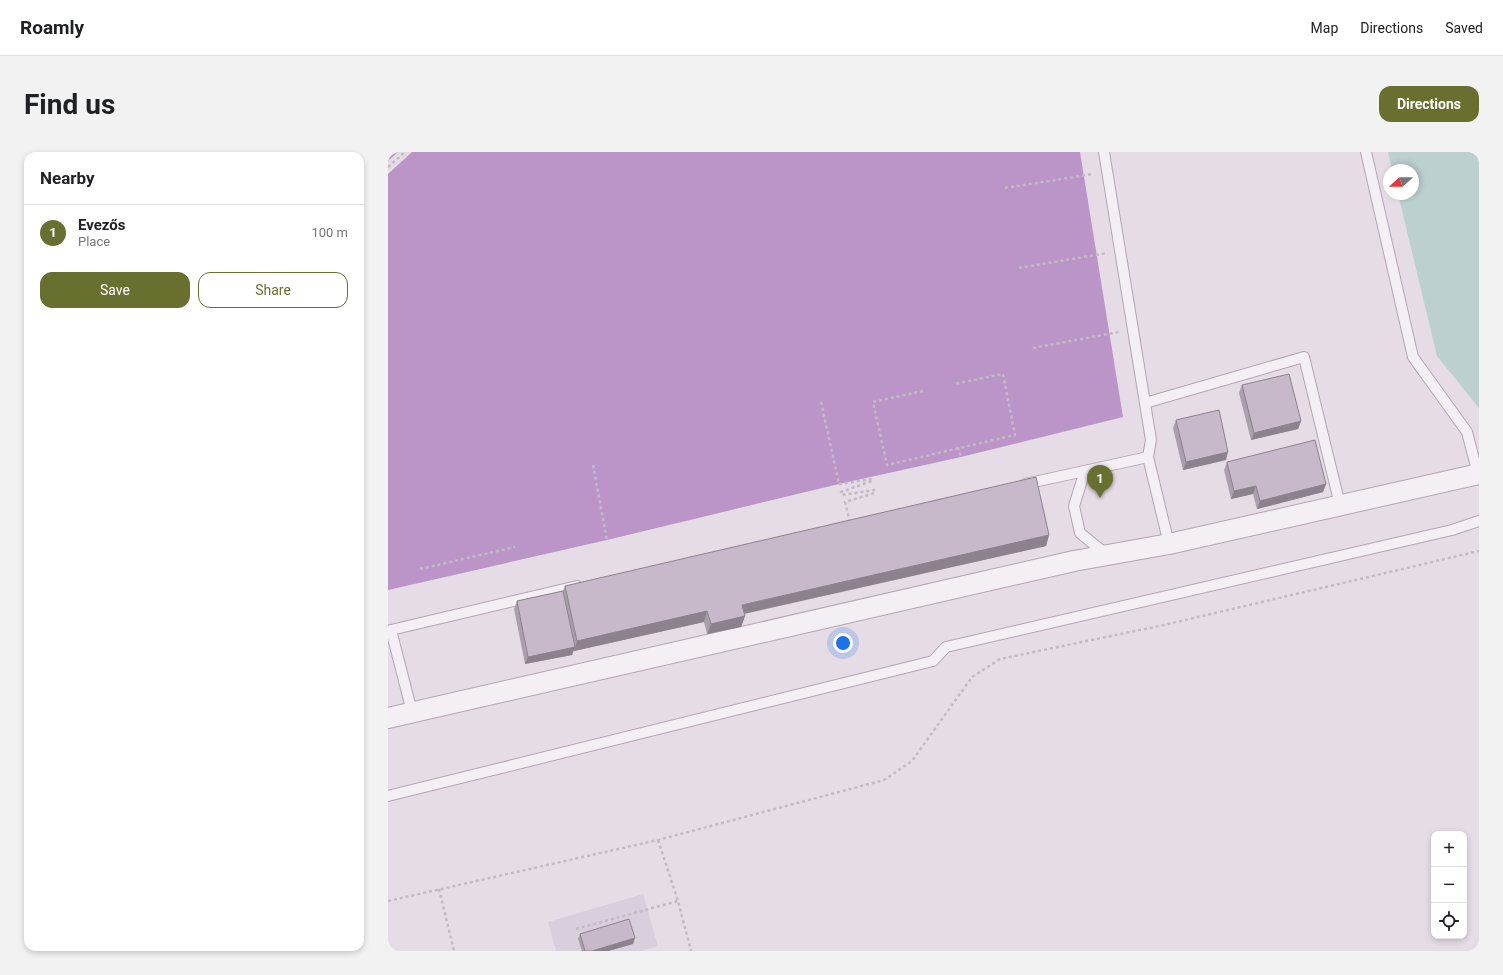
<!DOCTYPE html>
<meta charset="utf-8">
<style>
body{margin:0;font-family:Roboto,sans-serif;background:#f2f2f2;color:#202124}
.controls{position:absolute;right:12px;bottom:12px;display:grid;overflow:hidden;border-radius:8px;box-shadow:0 2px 6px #0003}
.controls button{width:36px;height:36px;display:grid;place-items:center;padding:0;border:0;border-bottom:1px solid #e0e0e0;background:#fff;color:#202124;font:20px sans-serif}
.compass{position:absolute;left:995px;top:12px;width:36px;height:36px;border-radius:50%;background:#fff;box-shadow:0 2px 6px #0003;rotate:249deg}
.you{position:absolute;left:455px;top:491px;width:14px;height:14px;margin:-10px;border:3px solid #fff;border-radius:50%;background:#1a73e8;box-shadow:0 0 0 6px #1a73e833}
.badge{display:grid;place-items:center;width:26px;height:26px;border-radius:50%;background:#69702f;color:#fff;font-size:13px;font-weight:700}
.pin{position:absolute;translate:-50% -33px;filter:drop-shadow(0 1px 2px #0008)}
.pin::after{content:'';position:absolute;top:21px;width:14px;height:12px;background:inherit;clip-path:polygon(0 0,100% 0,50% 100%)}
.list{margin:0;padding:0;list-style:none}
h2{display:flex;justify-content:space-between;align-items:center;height:52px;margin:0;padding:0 16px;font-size:17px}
h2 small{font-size:13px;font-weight:400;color:#757577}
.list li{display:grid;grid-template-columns:26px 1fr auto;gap:12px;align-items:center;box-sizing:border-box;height:56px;padding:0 16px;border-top:1px solid #e0e0e0}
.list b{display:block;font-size:15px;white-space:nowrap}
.list p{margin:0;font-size:13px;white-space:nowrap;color:#757577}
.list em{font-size:13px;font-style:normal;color:#757577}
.actions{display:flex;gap:8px;padding:12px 16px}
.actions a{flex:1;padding:9px 0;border:1px solid #69702f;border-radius:12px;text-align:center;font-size:14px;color:#69702f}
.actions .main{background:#69702f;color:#fff}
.icon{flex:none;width:22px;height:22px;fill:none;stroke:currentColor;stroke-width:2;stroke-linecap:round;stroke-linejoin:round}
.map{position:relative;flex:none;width:1091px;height:799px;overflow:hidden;border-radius:12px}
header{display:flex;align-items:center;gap:24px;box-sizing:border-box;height:56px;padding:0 20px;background:#fff;border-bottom:1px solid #e0e0e0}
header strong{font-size:19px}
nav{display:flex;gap:22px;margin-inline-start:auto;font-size:14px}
.intro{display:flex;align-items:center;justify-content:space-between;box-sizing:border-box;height:96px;padding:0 24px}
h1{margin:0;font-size:28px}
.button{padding:10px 18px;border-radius:12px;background:#69702f;color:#fff;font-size:14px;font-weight:700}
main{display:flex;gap:24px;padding:0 24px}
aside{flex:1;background:#fff;border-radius:12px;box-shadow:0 2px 6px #0003}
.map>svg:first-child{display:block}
</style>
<header>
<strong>Roamly</strong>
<nav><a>Map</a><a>Directions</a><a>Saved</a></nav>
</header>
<div class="intro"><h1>Find us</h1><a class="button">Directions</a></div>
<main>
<aside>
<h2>Nearby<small></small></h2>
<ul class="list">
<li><span class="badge">1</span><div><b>Evezős</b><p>Place</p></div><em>100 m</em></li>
</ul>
<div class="actions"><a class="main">Save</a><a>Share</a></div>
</aside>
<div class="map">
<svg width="1091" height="799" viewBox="0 0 1091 799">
<rect width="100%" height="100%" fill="#e5dce6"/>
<polygon fill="#d9cedb" points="255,742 270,794 253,799 168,799 160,770"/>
<polygon fill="#bcd0d0" points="1000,0 1091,0 1091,256 1049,204 1010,42 1025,42 1025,18 1004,18"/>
<polygon fill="#bb95c8" points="0,0 692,0 735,265 573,305 451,332 219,388 0,438"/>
<polygon fill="#e5dce6" points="10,0 24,0 0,22 0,9"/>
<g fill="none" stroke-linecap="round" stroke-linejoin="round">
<defs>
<g id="service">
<polyline points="716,0 763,288 760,305 781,392"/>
<polyline points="978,0 1025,205 1079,280 1091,326"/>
<polyline points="757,251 916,205 952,353"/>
<polyline points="701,318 695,325 686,354 692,381 719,403"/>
<polyline points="637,332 760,305"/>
<polyline points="24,560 3,478 189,434"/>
<polyline points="0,644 545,509 558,495 1064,378 1091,369"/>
</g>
<polyline id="minor" points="0,566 686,409 781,392 1091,322"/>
</defs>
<use href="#service" stroke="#b2a5b3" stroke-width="12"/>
<use href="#minor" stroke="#b2a5b3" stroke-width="22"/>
<g stroke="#c4bac5" stroke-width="2.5" stroke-dasharray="3 3" stroke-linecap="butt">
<polyline points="0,15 17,0"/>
<polyline points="617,36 705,22"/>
<polyline points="631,116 719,101"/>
<polyline points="645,196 731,180"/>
<polyline points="535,239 485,250 499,313 627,283 615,222 566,232"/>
<polyline points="433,250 451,332 484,327 484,329 453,340 454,343 486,338 487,341 457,350 462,370"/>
<polyline points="570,295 573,305"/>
<polyline points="205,313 219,388"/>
<polyline points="32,417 127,395"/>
<polyline points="270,688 290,749 303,799"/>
<polyline points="51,737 66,799"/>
<polyline points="0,749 270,688 496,628 524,609 584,525 612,507 776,473 1091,399"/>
<polyline points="188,777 290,749"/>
</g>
<use href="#service" stroke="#f4eef5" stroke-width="10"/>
<use href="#minor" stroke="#f4eef5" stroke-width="20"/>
</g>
<g fill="#ab9fad">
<polygon points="854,233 913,269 910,277 863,288 851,241"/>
<polygon points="788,268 838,308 795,318 785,276"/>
<polygon points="839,310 938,332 935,340 869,357 865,342 843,347 836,318"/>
<polygon points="661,383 658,394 356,462 357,464 353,475 319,482 316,470 186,499 185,499 184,503 137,512 126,457 129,449 175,439 177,434"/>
<polygon points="192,782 245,792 220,799 194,799 190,787"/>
</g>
<g fill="#8b828d">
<polygon points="913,269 910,277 863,288 866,281"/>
<polygon points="840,300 838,308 795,318 798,310"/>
<polygon points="938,332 935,340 869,357 872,349"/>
<polygon points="868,334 865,342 843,347 846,339"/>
<polygon points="661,383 658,394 350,463 354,453"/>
<polygon points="319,459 316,470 186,499 189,489"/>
<polygon points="357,464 353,475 319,482 323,472"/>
<polygon points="187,495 184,503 137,512 140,505"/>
<polygon points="247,786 245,792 220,799 204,799"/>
</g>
<g fill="#c7b9c9" stroke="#8b828d">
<polygon points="901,222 913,269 866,281 854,233"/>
<polygon points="831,258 840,300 798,310 788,268"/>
<polygon points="927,288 938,332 872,349 868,334 846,339 839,310"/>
<polygon points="648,325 661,383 354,453 357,464 323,472 319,459 189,489 177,434"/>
<polygon points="175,439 187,495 140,505 129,449"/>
<polygon points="241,767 247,786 204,799 197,799 192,782"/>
</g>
</svg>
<div class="controls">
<button>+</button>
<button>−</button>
<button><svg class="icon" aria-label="locate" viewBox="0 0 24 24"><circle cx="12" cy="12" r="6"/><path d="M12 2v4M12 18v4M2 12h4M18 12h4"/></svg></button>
</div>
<svg class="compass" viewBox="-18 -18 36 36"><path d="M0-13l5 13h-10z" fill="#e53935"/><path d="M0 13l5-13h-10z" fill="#757577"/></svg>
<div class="you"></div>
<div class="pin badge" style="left:712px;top:346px">1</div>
</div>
</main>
